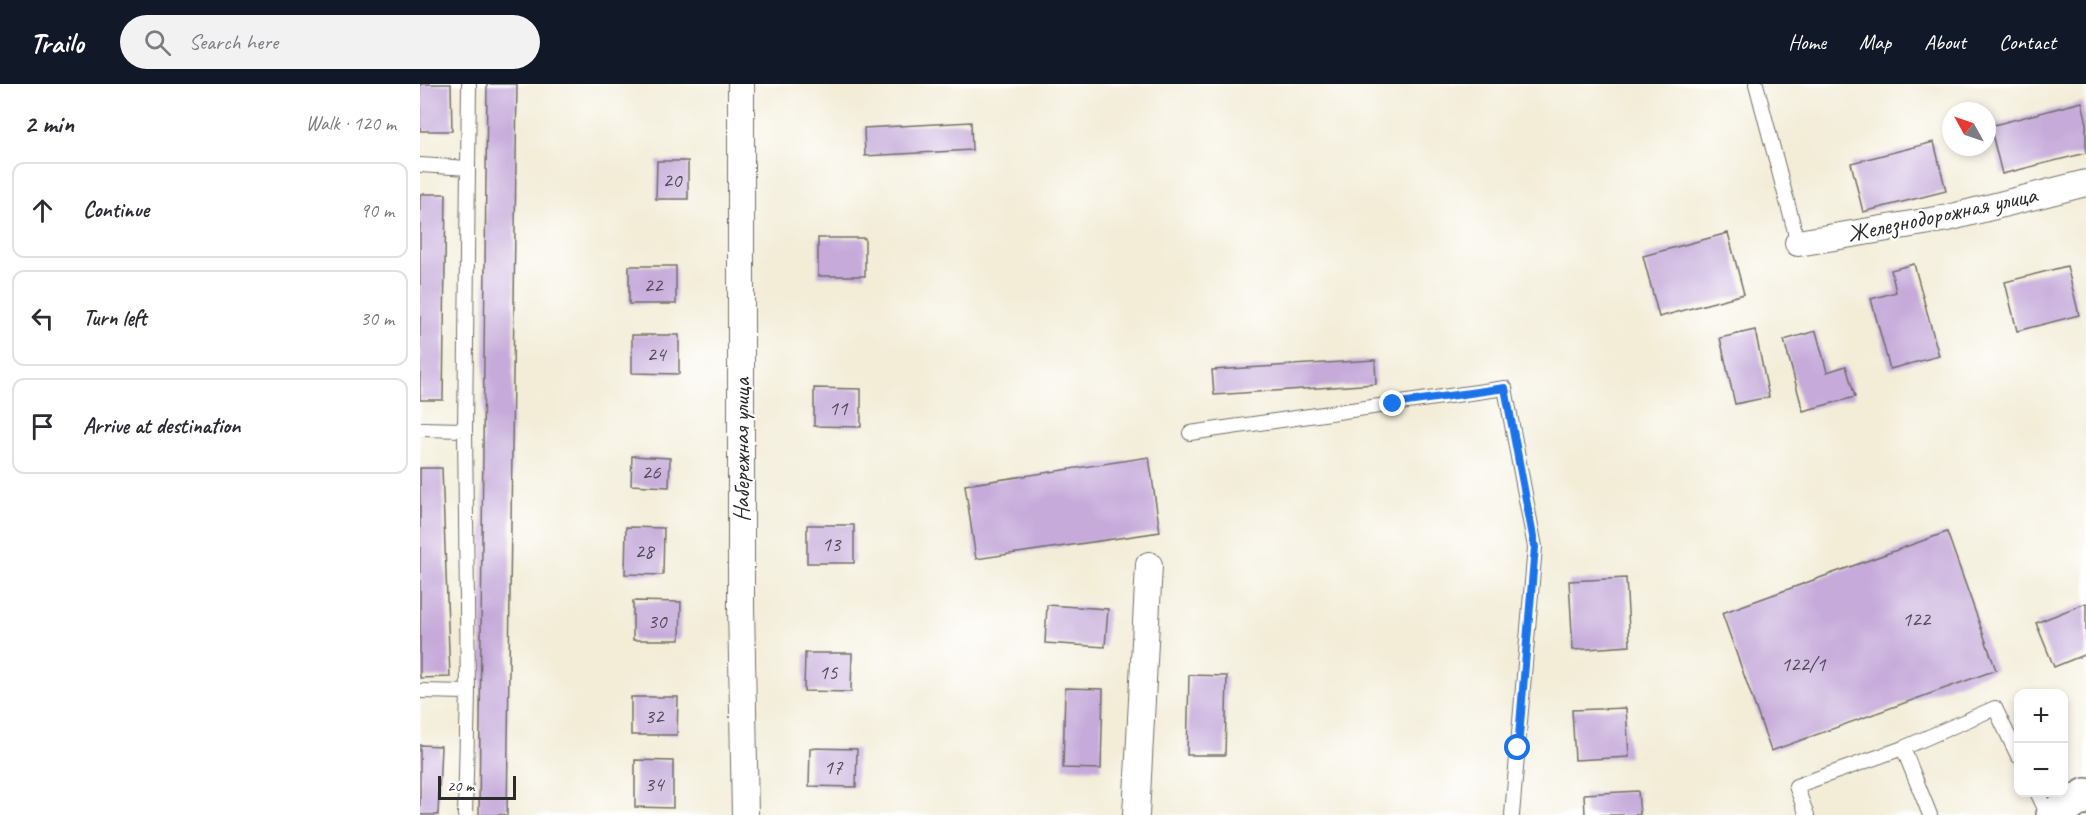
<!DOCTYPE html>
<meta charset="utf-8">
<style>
body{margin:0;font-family:Caveat,sans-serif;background:#f2f2f3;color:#2b2b33}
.controls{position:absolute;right:18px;bottom:18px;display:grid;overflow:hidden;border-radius:12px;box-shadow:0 3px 9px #0003}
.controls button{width:54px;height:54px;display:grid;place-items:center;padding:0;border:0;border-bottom:2px solid #e1e1e2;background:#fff;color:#2b2b33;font:30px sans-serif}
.compass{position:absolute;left:1522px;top:18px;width:54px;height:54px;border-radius:50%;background:#fff;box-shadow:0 3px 9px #0003;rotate:310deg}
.scale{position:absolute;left:18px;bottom:15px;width:78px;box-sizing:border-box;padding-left:6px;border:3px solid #2b2b2b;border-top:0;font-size:16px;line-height:21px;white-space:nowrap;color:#2b2b2b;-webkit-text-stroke:4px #fff;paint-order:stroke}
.stop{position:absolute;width:18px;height:18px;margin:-14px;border:4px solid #1a73e8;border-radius:50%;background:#fff}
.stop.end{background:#1a73e8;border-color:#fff;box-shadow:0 2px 6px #0008}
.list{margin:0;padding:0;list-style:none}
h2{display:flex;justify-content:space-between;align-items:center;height:78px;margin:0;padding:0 24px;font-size:26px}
h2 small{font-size:20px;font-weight:400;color:#7c7c81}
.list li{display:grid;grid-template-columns:39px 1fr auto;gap:18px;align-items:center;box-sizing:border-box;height:96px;margin:0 12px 12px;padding:0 12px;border:2px solid #e1e1e2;border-radius:12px}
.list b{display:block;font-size:22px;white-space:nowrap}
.list em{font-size:20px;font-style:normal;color:#7c7c81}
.icon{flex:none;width:33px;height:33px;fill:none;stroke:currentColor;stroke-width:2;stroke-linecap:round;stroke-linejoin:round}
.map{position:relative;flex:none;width:1666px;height:731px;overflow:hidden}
header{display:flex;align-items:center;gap:36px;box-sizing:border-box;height:84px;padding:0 30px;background:#111827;color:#fff}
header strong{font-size:28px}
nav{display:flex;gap:33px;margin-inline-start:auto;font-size:21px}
.search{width:420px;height:54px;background:#f2f2f3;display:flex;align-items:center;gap:15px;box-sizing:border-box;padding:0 21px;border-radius:33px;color:#7c7c81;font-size:22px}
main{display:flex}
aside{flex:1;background:#fff}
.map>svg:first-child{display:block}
</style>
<header>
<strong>Trailo</strong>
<div class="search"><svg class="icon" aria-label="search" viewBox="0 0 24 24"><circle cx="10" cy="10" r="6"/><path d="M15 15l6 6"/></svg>Search here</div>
<nav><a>Home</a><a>Map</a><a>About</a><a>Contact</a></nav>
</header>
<main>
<aside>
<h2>2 min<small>Walk · 120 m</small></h2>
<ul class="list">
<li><svg class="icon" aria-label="ahead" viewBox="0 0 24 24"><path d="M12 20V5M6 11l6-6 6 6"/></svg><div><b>Continue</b></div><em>90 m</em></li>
<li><svg class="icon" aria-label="left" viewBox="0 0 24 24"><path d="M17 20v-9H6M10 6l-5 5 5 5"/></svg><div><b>Turn left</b></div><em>30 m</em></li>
<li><svg class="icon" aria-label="arrive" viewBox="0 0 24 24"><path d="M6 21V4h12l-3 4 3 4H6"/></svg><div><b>Arrive at destination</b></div></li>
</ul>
</aside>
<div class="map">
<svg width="1666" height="731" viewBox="0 0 1666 731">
<rect width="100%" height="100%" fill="#fff"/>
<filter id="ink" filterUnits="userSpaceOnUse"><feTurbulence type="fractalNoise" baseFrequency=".0167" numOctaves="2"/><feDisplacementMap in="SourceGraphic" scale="12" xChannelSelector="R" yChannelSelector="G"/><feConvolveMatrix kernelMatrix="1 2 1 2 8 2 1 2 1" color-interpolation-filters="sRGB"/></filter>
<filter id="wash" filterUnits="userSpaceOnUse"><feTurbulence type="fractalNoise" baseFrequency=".008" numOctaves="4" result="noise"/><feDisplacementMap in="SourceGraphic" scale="24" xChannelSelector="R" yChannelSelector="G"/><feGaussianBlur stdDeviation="1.35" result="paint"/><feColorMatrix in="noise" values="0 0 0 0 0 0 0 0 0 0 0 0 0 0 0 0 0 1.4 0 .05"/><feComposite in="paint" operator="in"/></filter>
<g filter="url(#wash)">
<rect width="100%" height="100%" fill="#f3edd8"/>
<g id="blocks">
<g fill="#c6abda">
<polygon points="0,0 31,0 32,47 0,47"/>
<polygon points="67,0 97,0 87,731 59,731"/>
<polygon points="1662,18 1666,35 1666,69 1582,90 1570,42"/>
<polygon points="551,38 552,66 445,72 444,44"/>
<polygon points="1514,58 1526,107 1443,128 1431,79"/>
<polygon points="237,77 268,77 268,115 236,115"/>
<polygon points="0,110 26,110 23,316 0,316"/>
<polygon points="1308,149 1324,210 1239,233 1223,172"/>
<rect x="398" y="154" width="47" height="38"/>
<polygon points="1494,180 1519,272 1470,285 1451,215 1476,208 1471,186"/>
<rect x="209" y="182" width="47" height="38"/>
<polygon points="1647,182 1659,231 1597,247 1585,198"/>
<polygon points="1335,246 1349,313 1315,320 1300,254"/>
<polygon points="1396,247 1407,288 1426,282 1435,313 1383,327 1364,256"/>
<polygon points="212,251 259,251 259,290 212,289"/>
<polygon points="955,276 956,300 794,311 792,286"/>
<polygon points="394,304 441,305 441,343 394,342"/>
<polygon points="212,372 250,374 249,403 211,401"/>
<polygon points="729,373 740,448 556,475 545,401"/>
<polygon points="0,384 22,384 30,593 0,594"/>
<rect x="387" y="441" width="47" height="38"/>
<polygon points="206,443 244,444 243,491 205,490"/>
<polygon points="1527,448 1576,586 1351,667 1302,529"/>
<polygon points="1206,494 1210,562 1153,566 1149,497"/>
<polygon points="213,517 261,518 260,556 213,556"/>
<polygon points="1666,519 1666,570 1634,583 1616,539"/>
<polygon points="627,521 688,525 685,563 625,559"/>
<polygon points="385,569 432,569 431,608 384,607"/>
<polygon points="769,591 807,592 805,671 767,671"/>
<polygon points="645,604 683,605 681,685 643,684"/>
<polygon points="211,613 258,613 257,651 211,651"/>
<polygon points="1206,624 1209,673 1155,676 1152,626"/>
<polygon points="0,661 21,662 18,731 0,731"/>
<polygon points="390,664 437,665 436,703 389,702"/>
<polygon points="215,676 253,677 253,724 215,723"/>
<polygon points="1218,707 1220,731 1165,731 1164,710"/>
</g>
</g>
</g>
<g filter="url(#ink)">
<use href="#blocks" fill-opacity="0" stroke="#716f68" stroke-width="1.5"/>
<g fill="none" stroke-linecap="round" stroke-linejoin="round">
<defs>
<g id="service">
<polyline points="1336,0 1378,159"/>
<polyline points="0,81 48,84 45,346"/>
<polyline points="48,84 49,0"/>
<polyline points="0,345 45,346 48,608"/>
<polyline points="770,349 1085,304 1115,463 1092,731"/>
<polyline points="0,607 48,608 45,731"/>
<polyline points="1483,664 1510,731"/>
<polyline points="1617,708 1628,731"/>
<polyline points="1387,731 1376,702 1483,664 1575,624 1598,672"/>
</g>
<g id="minor">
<polyline points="321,0 321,522 325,731"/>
<polyline points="1378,159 1528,134 1666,99"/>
<polyline points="716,731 729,481"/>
</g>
<polyline id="tertiary" points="1633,731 1666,711"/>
</defs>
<use href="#service" stroke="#716f68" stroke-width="16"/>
<use href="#minor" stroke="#716f68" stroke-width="28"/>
<use href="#tertiary" stroke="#716f68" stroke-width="36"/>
<use href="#service" stroke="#fff" stroke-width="14"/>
<use href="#minor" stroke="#fff" stroke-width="26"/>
<use href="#tertiary" stroke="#fff" stroke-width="33"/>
</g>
</g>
<g fill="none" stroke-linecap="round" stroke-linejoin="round" filter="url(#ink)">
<polyline stroke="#1a73e8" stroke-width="8" points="973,320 1085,304 1115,463 1098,664"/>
</g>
<g text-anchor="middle" stroke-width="4.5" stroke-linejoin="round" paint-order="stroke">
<g font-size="21" fill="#524b57">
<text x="252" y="103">20</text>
<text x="233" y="208">22</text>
<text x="236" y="277">24</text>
<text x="418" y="331">11</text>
<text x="231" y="395">26</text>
<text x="411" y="467">13</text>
<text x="224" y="474">28</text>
<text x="1496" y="542">122</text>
<text x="237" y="544">30</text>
<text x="1383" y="587">122/1</text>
<text x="408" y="595">15</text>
<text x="234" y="639">32</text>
<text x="413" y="690">17</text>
<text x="234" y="707">34</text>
</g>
<g font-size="24" fill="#2b2b2b" stroke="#fff">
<text transform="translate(1522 130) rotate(-12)" y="8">Железнодорожная улица</text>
<text transform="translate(321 366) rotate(-90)" y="8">Набережная улица</text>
</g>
</g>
</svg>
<div class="controls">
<button>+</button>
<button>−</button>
</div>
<svg class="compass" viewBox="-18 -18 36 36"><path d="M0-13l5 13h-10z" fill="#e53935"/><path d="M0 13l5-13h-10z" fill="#7c7c81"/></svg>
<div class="scale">20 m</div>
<div class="stop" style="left:1098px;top:664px"></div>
<div class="stop end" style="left:973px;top:320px"></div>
</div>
</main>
